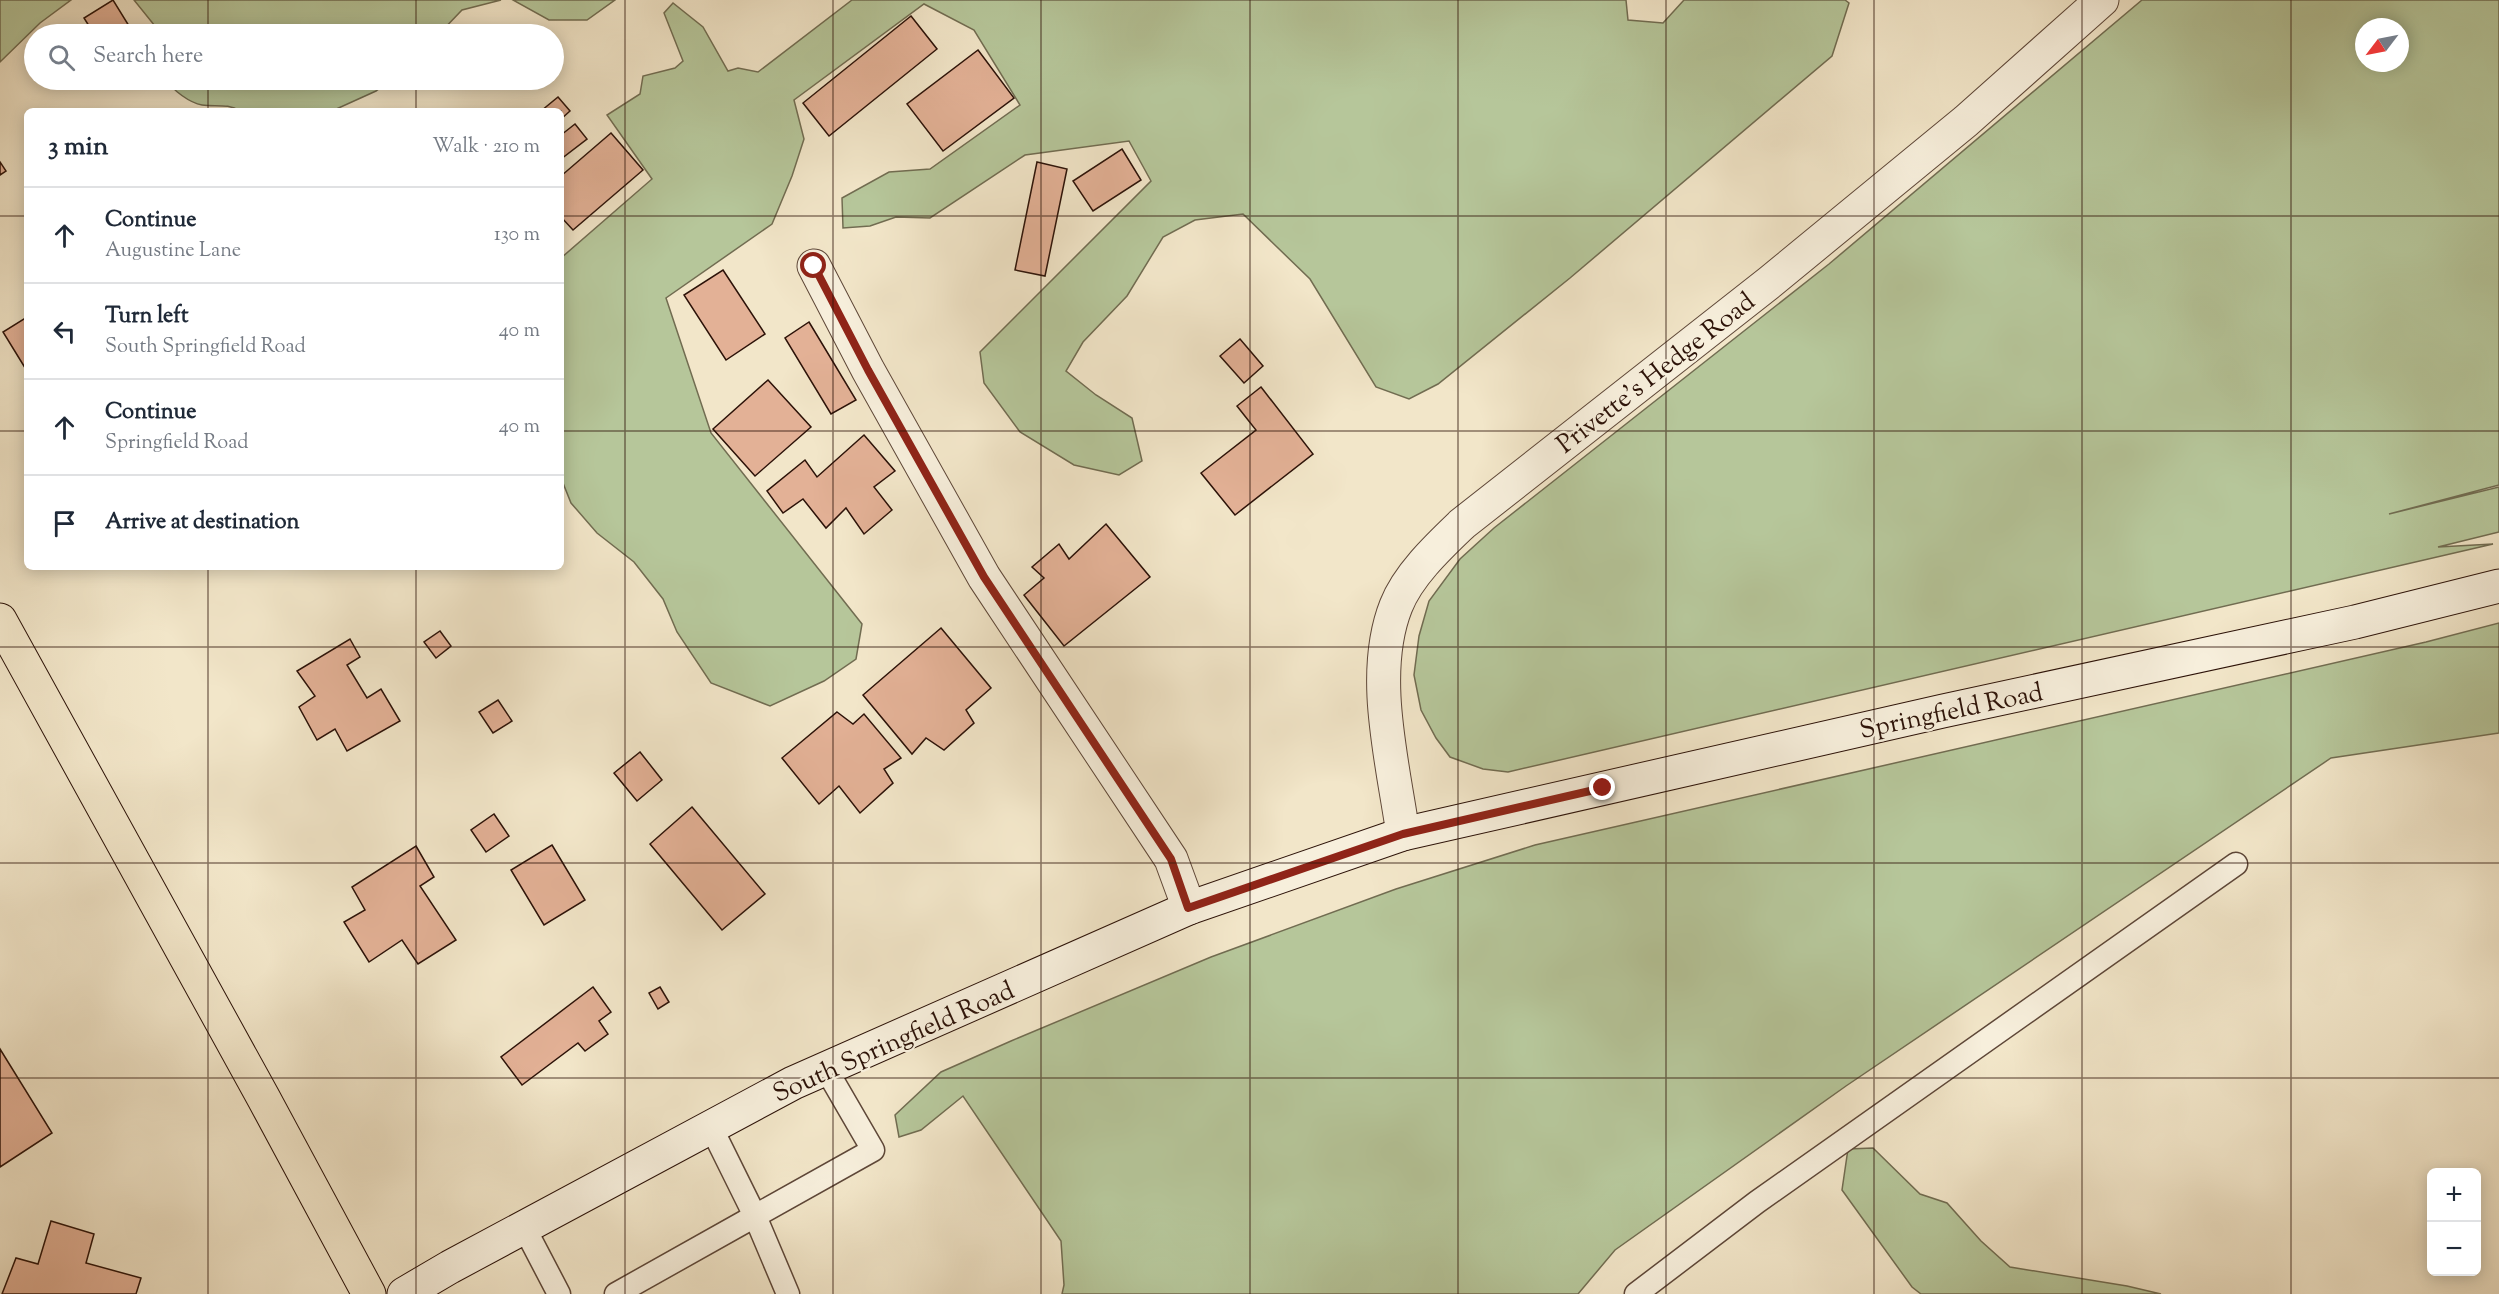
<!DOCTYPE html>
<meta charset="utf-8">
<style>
body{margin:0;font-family:"Sorts Mill Goudy",serif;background:#f2f2f3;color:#1f2937}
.controls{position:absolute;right:18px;bottom:18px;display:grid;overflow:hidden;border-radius:9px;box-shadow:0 3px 15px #0003}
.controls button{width:54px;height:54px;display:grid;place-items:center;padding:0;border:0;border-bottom:2px solid #e0e1e3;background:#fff;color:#1f2937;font:30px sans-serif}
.compass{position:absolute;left:2355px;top:18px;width:54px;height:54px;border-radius:50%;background:#fff;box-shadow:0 3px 15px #0003;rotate:238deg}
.stop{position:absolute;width:18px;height:18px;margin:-14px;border:4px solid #8f2418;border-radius:50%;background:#fff}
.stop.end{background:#8f2418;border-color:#fff;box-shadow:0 2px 6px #0008}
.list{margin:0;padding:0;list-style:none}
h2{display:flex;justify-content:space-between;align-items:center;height:78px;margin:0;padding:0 24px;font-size:26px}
h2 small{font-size:20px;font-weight:400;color:#747a83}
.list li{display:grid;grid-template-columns:39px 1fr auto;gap:18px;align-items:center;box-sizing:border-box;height:96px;padding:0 24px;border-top:2px solid #e0e1e3}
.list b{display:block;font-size:22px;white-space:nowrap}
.list p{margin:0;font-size:20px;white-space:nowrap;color:#747a83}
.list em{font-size:20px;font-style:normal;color:#747a83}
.icon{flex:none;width:33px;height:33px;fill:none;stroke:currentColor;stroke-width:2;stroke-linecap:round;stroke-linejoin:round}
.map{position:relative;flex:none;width:2499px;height:1294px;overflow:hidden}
.search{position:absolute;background:#fff;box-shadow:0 3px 15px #0003;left:24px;top:24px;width:540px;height:66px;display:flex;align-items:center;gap:15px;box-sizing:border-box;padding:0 21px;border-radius:33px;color:#747a83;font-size:22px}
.panel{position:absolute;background:#fff;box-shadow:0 3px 15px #0003;left:24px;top:108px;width:540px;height:462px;border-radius:9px}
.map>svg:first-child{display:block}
</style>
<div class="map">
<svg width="2499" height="1294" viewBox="0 0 2499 1294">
<rect width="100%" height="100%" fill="#f2e6c9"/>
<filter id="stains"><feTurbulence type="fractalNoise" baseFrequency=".00333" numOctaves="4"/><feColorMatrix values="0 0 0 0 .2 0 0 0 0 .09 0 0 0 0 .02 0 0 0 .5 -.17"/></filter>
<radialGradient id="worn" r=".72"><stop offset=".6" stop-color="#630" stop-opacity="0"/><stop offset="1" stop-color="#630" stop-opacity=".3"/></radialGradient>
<g fill="#b6c69a" stroke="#716c51" stroke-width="1.5" fill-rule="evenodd">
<polygon points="0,0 71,0 40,23 0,62"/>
<polygon points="134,0 501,0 462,10 439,34 156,34 155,26"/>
<polygon points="513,0 615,0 587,20 549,20"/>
<polygon points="852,0 1626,0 1628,20 1663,23 1684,0 1845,0 1849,3 1832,56 1570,278 1438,384 1409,399 1376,387 1310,279 1243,214 1195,220 1163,237 1127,296 1083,342 1066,371 1096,395 1132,418 1142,461 1119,475 1074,465 1020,432 984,383 980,352 1151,181 1129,141 1025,155 930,218 896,217 870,226 843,228 842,198 889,172 930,169 1020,105 974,30 924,4 794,100 804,139 792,176 772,224 666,298 711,433 862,624 856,659 824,681 770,706 711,683 677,632 663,599 634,562 597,533 571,503 561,478 561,258 652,179 607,115 640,94 643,76 675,68 683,61 664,13 673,3 703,27 728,71 738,68 758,72"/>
<path d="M2142,0h357v485l-110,29 110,-27v45l-61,15 55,-3 -985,228 -25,-3 -33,-12 -14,-19 -15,-28 -7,-35 5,-39 10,-35 31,-42 34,-31 335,-264zM2364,27h36v36h-36z"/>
<path d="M167,80h223l-14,11 -44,20h-92c-12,-8 -25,-4 -38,-6 -12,-2 -30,-15 -35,-25z"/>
<polygon points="2499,623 2499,733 2331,758 1846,1086 1615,1250 1578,1294 1062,1294 1064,1285 1061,1241 963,1096 921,1130 899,1137 895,1115 941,1072 1011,1041 1211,957 1396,889 1535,845 2426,642"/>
<polygon points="1873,1148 1920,1194 1947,1203 1981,1241 2010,1267 2127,1286 2161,1294 1921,1294 1912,1287 1842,1190 1848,1149"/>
</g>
<g fill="#e3b196" stroke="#2c1208" stroke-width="1.5">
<polygon points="113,0 134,34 94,34 84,18"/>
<polygon points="911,16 937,49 829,136 803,103"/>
<polygon points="978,50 1014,98 943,151 907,104"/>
<polygon points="558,97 570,111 561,119 561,111 541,111"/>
<polygon points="575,124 587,139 561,159 561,135"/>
<polygon points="611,133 643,170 573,230 561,217 561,176"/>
<polygon points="1122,149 1141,180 1093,211 1073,181"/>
<polygon points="0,162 6,171 0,175"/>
<polygon points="1037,162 1067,169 1045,276 1015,270"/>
<polygon points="723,270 765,334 726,360 684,295"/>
<polygon points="27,317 27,371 3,332"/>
<polygon points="809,322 856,400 831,414 785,338"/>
<polygon points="1240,339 1263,366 1244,383 1220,356"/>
<polygon points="768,380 811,427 755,476 713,429"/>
<polygon points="1261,387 1313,454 1235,515 1201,473 1256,430 1237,406"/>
<polygon points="864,435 895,471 874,487 892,510 864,534 846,508 826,528 803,499 783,513 767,491 805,460 817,477"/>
<polygon points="1106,524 1150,577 1064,646 1024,595 1044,578 1032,567 1059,544 1069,559"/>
<polygon points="941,628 991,688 966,710 974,723 944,750 926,738 912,754 863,695"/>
<polygon points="440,631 451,646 436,658 424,642"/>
<polygon points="350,639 360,657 347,665 367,698 381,689 400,721 347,751 335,729 317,740 299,707 315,696 297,671"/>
<polygon points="498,700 512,721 493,733 479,712"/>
<polygon points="837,712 853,724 864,714 901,758 884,769 893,783 860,813 839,786 819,804 782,758"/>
<polygon points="640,752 662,780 637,801 614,773"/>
<polygon points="692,807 765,894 722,930 650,844"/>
<polygon points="494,814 509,836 486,852 471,830"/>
<polygon points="552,845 585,900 544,925 511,870"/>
<polygon points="416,846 434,877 420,886 456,940 418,964 402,940 369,962 344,922 365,910 352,887"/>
<polygon points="593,987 611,1012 599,1021 608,1034 585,1051 578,1043 522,1085 501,1057"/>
<polygon points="660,987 669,1002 658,1009 649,993"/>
<polygon points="0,1049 52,1133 0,1167"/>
<polygon points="51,1221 94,1234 86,1263 141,1278 136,1294 2,1294 16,1258 38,1264"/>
</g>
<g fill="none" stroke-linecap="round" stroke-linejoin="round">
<defs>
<g id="service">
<polyline points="711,1127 755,1216 873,1150 826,1069"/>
<polyline points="524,1227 559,1294"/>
<polyline points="616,1294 755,1216 788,1294"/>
<polyline points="1636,1294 1757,1202 2236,864"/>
</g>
<g id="minor">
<polyline points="814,266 868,370 984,577 1171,859 1189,908"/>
<path d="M1403,834c-10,-71 -34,-160 -7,-228 12,-31 43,-60 66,-82l308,-242 196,-161 136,-121"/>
</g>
<polyline id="secondary" points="404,1294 450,1267 793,1083 1189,908 1403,834 1943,711 2355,622 2499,586"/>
<polyline id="primary" points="0,620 263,1097 369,1294"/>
</defs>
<use href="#service" stroke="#5e4738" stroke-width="25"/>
<use href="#minor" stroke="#5e4738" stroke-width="35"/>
<use href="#secondary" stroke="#2c1208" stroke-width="35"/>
<use href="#primary" stroke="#2c1208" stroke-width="35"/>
<use href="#service" stroke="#f7efdc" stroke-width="22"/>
<use href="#minor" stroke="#f7efdc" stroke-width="33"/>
<use href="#secondary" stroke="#f7efdc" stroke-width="33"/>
<use href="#primary" stroke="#f2e6c9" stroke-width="33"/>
</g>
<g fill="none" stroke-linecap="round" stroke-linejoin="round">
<polyline stroke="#8f2418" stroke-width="8" points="814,266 868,370 984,577 1171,859 1188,908 1403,834 1603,788"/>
</g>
<path fill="none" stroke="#2c1208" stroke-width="1.5" stroke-opacity="0.55" d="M208,0v34M416,0v34M625,0v1294M833,0v1294M1041,0v1294M1250,0v1294M1458,0v1294M1666,0v1294M1874,0v1294M2082,0v1294M2291,0v1294M208,80v31M416,80v31M0,216h27M561,216h1938M0,431h27M561,431h1938M208,567v727M416,567v727M0,647h2499M0,863h2499M0,1078h2499"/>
<g text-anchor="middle" stroke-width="4.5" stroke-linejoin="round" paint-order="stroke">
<g font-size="26" fill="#2c1208" stroke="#f7efdc">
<text transform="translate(1655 372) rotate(-38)" y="9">Privette's Hedge Road</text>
<text transform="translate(1951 710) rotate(-12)" y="9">Springfield Road</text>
<text transform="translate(893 1041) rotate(-24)" y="9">South Springfield Road</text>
</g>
</g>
<rect width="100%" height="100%" filter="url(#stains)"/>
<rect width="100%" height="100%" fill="url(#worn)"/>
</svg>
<div class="controls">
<button>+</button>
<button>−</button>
</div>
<svg class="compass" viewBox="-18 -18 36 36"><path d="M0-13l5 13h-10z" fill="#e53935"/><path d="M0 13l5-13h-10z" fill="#747a83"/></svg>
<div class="stop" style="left:814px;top:266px"></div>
<div class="stop end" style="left:1603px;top:788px"></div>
<div class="search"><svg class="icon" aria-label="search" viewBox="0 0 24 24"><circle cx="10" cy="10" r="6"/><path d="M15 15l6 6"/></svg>Search here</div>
<section class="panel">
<h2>3 min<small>Walk · 210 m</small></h2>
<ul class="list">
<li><svg class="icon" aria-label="ahead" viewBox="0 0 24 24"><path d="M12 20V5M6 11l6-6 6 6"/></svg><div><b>Continue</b><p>Augustine Lane</p></div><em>130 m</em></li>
<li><svg class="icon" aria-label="left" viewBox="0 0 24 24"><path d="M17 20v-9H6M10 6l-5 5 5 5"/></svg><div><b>Turn left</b><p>South Springfield Road</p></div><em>40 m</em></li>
<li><svg class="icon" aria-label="ahead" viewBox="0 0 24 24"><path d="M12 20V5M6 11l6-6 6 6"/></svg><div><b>Continue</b><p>Springfield Road</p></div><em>40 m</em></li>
<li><svg class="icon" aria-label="arrive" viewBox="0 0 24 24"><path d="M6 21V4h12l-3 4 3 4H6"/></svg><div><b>Arrive at destination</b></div></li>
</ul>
</section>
</div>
